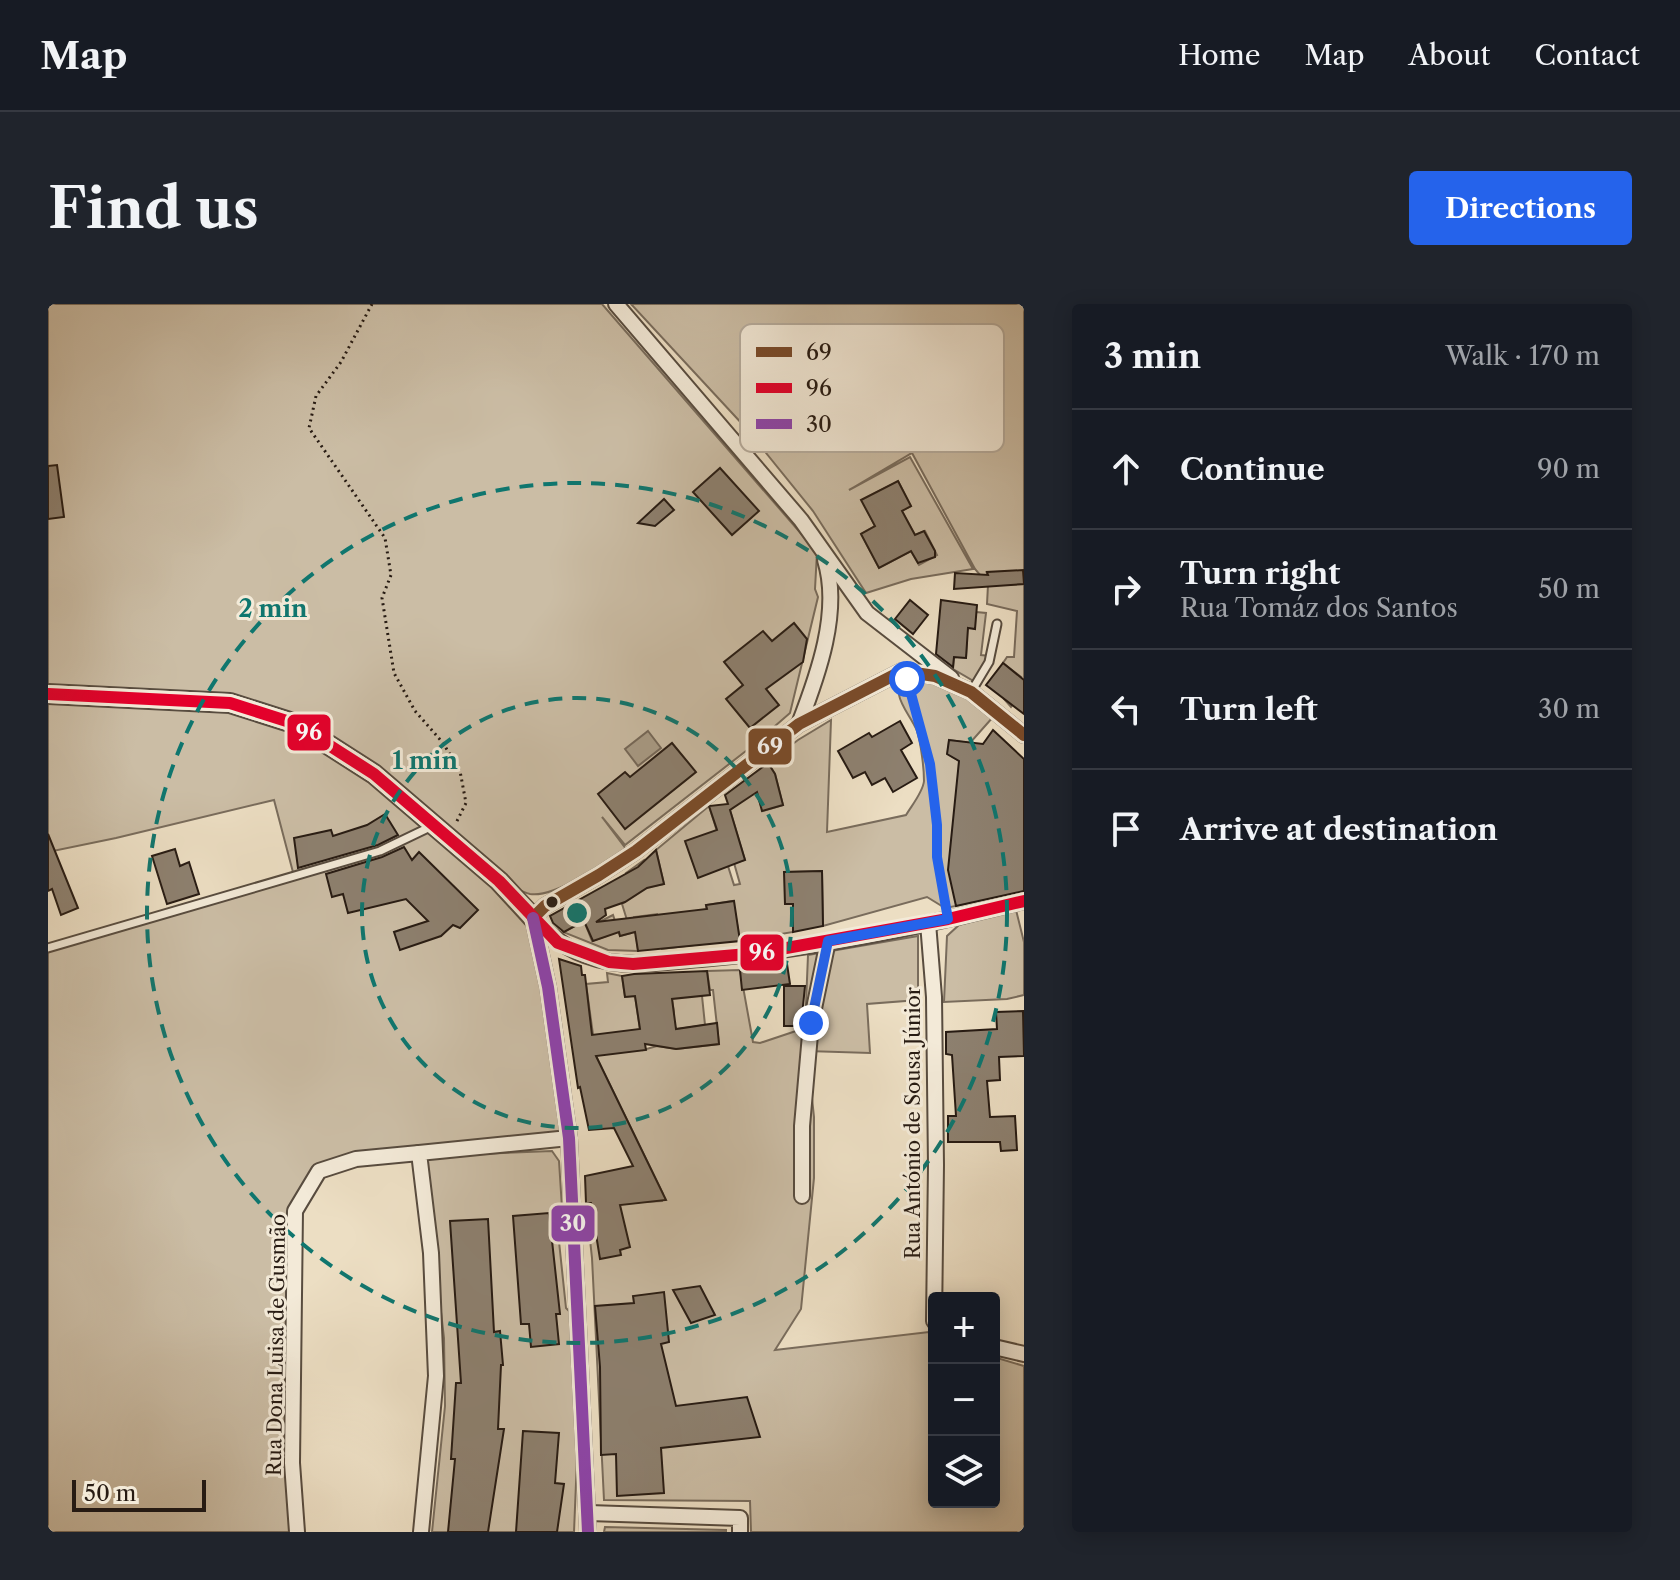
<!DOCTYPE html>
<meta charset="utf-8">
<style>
body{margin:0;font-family:"Libre Caslon Text",serif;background:#20242c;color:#f1f3f6}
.controls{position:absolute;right:24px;bottom:24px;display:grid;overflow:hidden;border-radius:8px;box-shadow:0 4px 20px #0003}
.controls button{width:72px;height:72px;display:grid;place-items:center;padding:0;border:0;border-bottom:2px solid #363941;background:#171b24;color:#f1f3f6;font:40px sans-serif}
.scale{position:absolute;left:24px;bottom:20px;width:134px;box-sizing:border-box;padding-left:8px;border:4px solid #271b13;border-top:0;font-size:22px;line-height:28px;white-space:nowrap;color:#271b13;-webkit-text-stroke:6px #f3ead8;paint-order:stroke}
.stop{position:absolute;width:24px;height:24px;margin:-18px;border:6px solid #2563eb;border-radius:50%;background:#fff}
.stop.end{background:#2563eb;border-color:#fff;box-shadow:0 2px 8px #0008}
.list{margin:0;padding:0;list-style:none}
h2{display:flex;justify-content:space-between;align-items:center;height:104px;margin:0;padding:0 32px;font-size:34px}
h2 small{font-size:26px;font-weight:400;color:#9ea1a6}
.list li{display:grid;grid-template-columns:52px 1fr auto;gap:24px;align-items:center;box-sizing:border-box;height:120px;padding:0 32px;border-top:2px solid #363941}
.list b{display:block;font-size:30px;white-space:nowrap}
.list p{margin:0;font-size:26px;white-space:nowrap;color:#9ea1a6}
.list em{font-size:26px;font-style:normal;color:#9ea1a6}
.icon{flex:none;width:44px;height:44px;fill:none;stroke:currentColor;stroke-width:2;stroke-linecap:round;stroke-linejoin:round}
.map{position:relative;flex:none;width:976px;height:1228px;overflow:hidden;border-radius:8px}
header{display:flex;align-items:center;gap:48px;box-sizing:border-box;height:112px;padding:0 40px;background:#171b24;border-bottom:2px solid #363941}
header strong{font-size:38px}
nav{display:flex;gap:44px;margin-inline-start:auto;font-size:28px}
.intro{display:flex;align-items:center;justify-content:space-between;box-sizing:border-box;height:192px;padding:0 48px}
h1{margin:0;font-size:56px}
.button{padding:20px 36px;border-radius:8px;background:#2563eb;color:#fff;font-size:28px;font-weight:700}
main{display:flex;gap:48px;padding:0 48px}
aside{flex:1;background:#171b24;border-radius:8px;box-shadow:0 4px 20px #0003}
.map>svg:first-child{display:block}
</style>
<header>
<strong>Map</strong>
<nav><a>Home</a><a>Map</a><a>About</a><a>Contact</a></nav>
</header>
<div class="intro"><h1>Find us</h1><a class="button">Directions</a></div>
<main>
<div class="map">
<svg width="976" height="1228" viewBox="0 0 976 1228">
<rect width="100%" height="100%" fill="#ecdec3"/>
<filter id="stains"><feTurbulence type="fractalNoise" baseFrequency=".0025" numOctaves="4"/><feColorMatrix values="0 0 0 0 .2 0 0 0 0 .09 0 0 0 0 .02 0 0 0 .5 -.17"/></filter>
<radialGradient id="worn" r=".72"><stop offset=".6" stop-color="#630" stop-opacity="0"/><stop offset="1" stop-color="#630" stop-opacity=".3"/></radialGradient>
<g fill="#cbbda5" stroke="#796c5c" stroke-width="2" fill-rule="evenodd">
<path d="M0,0h554l215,248 -2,37 3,8 -28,116 -39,34 -126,98 -23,-28 24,32c-19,14 -72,49 -96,45 -9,-2 -20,-9 -29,-12l28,37 15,72 22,144 -247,36 -24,39 3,322h-250v-584l246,-72 -20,-76 -158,38 -68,14z"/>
<path d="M583,0h393v385l-13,18 -7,-8 17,-22 -18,-14 4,-6h7l3,-46 -30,-7 1,-19 36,-1 -37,-11 1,2h-8l-5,-6 -63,-116 -63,37 61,-33 63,112 -62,10 -45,14 -53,-82 -68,-84zM850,177l13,25 -9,5 13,24 10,-4 12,24 -18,10 -8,-14 -32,17 -18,-34 14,-8 -13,-26z"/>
<polygon points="928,308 938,309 933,351 943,352 929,379 905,365 906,353 918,354 919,335 905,323"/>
<path d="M861,373l25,1 45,27 14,12 -23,26 -21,-3 -1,14 11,7 -3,145 -11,2 -18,-11 -104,29 -1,-55 -37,1v32h8v28l-53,9 -7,-40 -27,4 6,38 -50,6 -5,-35 -23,3 4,34 -30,-1 -45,-18 21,-11 8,20 15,-5 -6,-15 12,-6 7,21 11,-3 -9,-29 14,-10 -10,-21 18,-13 9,26 11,-2 -8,-34 53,-44 25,79 6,-1 -6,-21 11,-3 -15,-50 25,-20 8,21 20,-6 -8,-31 -7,-11 30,-23 33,-20 -4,112 79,-17c6,-10 17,-23 18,-34 0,-13 -3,-37 -7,-50 -7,-18 -32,-40 -8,-54z"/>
<polygon points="968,606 976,638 976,691 959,695 896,698 899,632 911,621"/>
<polygon points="870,632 870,696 819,700 822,749 759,747 766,813 766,874 753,1005 727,1046 881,1028 886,1030 886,1198 946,1198 946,1053 976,1062 976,1228 703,1228 702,1197 556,1196 544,954 538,899 594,892 595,898 614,897 615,890 548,752 538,680 560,678 559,669 574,672 577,693 587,692 595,746 609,742 629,745 671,740 665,686 662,686 659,667 692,666 705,738 712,739 757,724 760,651"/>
<polygon points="620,670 654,692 657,721 616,727 626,708"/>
<polygon points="504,847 511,857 514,904 508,909 518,1004 523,1009 529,1155 526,1228 384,1228 397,1102 396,1034 375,852"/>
<polygon points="557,1223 678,1226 678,1228 556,1228"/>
</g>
<polygon fill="#a99c87" stroke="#756859" stroke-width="2" points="600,427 613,444 590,462 577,445"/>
<g fill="#8d806f" stroke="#271b13" stroke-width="2">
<polygon points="9,161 16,213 0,215 0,162"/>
<polygon points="672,164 711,207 684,231 645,188"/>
<polygon points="850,177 863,202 854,207 867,231 876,227 887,247 887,253 870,259 863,247 831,264 813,230 827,222 813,196"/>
<polygon points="616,195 626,206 607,222 590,219"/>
<polygon points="975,266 976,280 906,285 907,269 940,271 939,268"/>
<polygon points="862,296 880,311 865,330 847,315"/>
<polygon points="893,296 929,301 927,325 920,324 918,354 906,353 905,363 888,350"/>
<polygon points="746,319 759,335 755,358 718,385 731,401 702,424 678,395 695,381 676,358 715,327 724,337"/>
<polygon points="955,359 976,376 976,410 938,381"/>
<polygon points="852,417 864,439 853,446 869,474 845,488 837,474 824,481 817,468 805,474 790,447 821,429 824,433"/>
<polygon points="945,426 976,455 976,587 908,602 900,566 911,457 899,450 901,436 935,440"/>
<polygon points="624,439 648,468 577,525 550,490 577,468 582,473"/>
<polygon points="720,459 727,470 735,501 714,507 709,488 682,506 697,556 650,574 637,537 669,526 661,502 680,500 677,491"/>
<polygon points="337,510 350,531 330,541 250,564 246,534 283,526 285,532 319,521"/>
<polygon points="0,530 30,604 13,611 4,585 0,587"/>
<polygon points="356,543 364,556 371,548 430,606 412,624 405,621 393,632 352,646 346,628 380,617 358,595 300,609 295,590 284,593 278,570 334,553"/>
<polygon points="127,545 132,562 141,558 151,590 119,600 104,552"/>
<polygon points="608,546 616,580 599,584 577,598 557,605 558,611 548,618 659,605 658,601 686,597 692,637 590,647 587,628 572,632 571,628 545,637 536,617 516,628 505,619 502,612 590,563"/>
<polygon points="774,567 775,622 745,628 745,600 737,600 736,568"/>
<polygon points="511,655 533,662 534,671 537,671 544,731 592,725 587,692 577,693 574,672 586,670 659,667 662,691 624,695 628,725 669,719 671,740 628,745 597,740 598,746 548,752 618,896 572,901 582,943 572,946 573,951 552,955 543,899 538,899 537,872 585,862 566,824 541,826 532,783 530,784"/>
<polygon points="739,660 742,680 694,686 692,666"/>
<polygon points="736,682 757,682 753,722 736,722"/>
<polygon points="975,707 976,752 951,753 952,776 939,777 942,813 967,812 969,846 953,847 952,838 900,838 900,812 908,812 904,751 898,750 898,728 949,725 948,708"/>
<polygon points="501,909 512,1010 508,1010 511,1040 483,1043 481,1020 473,1020 465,912"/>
<polygon points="440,915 446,1028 452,1027 455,1061 453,1061 450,1125 456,1125 440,1228 400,1228 407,1155 403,1155 408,1079 413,1079 402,917"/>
<polygon points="652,982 667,1011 643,1019 625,986"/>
<polygon points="616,988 621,1038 613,1040 628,1102 699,1093 712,1133 613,1144 616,1189 569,1192 568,1150 553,1151 552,1063 547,1002 586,999 585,992"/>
<polygon points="475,1127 511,1129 507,1179 516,1180 509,1228 468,1228"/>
</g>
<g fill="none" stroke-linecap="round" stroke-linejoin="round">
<defs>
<g id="service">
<polyline points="923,388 941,358 949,320"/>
<polyline points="0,644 332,547 382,523"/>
</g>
<g id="minor">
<polyline points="568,0 753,216 819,309 903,374"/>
<path d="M751,420c19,-49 42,-113 26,-164"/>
<polyline points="485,614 500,683 521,834 540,1228"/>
<polyline points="485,614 497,602 551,571 588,547 751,420 854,367 887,372 923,388 976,431"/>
<path d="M485,614c25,25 41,37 77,44 30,5 61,-1 91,-3 109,-9 218,-32 323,-58"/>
<polyline points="880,619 886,693 888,861 886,1017"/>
<polyline points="754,892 754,822 763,719 780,637"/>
<polyline points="946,1043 976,1050"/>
<polyline points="541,1209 692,1214 692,1228"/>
<polyline points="249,1228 244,1159 247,907 271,867 308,855 371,849"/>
<polyline points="373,1228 388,1072 383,949 371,849 521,834"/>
</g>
<polyline id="tertiary" points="0,390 182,399 248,420 326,470 451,577 485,614"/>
</defs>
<use href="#service" stroke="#584c3f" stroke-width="11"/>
<use href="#minor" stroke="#584c3f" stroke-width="18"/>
<use href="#tertiary" stroke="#584c3f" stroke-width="22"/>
<g stroke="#271b13" stroke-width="3" stroke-dasharray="2 4" stroke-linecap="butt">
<polyline points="324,0 293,58 268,92 261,124 337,234 343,271 334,294 346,369 367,407 395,439 412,467 418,499 408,519"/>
<path d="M862,386c8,25 17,52 20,78 7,45 7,90 15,135"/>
</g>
<use href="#service" stroke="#f3ead8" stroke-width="7"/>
<use href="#minor" stroke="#f3ead8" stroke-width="14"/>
<use href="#tertiary" stroke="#f3ead8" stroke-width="18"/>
<defs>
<polyline id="bus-1" points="485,614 497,602 551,571 588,547 751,420 854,367 887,372 923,388 976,431"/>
<polyline id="bus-2" points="0,390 182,399 248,420 326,470 451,577 510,639 561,658 585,660 711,649 900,615 976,597"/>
<polyline id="bus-3" points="485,614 500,683 521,834 540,1228"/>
</defs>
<use href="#bus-1" stroke="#f3ead8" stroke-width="18"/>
<use href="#bus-2" stroke="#f3ead8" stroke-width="18"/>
<use href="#bus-3" stroke="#f3ead8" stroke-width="18"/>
<use href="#bus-1" stroke="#7a4b2a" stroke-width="12"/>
<use href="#bus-2" stroke="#e4002b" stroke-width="12"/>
<use href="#bus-3" stroke="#8e44ad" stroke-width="12"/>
</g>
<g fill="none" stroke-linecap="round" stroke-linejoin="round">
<polyline stroke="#2563eb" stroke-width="10" points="763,719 780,637 900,615 889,553 889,521 882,460 859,375"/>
</g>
<g fill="none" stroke="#0f766e" stroke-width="4" stroke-dasharray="14 10">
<circle cx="529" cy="609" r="215"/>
<circle cx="529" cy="609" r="430"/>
</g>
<circle fill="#271b13" stroke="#f3ead8" stroke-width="3" cx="504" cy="598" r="7"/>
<g text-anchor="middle" stroke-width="6" stroke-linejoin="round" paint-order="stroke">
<g font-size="20" fill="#271b13" stroke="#f3ead8">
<text transform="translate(865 819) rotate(-90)" y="7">Rua António de Sousa Júnior</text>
<text transform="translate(228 1041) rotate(-89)" y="7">Rua Dona Luisa de Gusmão</text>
</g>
</g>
<rect x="692" y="20" width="264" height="128" rx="12" fill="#f3ead8" stroke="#b6ac9d" stroke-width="2"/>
<rect x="708" y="43" width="36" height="10" fill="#7a4b2a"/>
<rect x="708" y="79" width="36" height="10" fill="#e4002b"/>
<rect x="708" y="115" width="36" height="10" fill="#8e44ad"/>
<g font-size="22" fill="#271b13">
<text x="758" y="56">69</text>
<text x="758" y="92">96</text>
<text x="758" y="128">30</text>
</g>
<circle cx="529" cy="609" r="12" fill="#0f766e" stroke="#f3ead8" stroke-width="4"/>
<g font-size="24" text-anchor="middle" font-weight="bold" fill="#0f766e" stroke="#f3ead8" stroke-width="6" stroke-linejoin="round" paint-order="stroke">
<text x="225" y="313">2 min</text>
<text x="377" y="465">1 min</text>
</g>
<g stroke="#f3ead8" stroke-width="3">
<rect x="238" y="409" width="46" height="39" rx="8" fill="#e4002b"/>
<rect x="699" y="423" width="46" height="39" rx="8" fill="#7a4b2a"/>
<rect x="691" y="629" width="46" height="39" rx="8" fill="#e4002b"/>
<rect x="502" y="900" width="46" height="39" rx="8" fill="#8e44ad"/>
</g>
<g font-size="22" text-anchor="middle" font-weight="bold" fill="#fff">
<text x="261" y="436">96</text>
<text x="722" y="450">69</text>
<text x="714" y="656">96</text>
<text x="525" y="927">30</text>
</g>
<rect width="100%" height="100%" filter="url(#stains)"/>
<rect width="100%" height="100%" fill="url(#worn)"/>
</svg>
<div class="controls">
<button>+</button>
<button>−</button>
<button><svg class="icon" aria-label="layers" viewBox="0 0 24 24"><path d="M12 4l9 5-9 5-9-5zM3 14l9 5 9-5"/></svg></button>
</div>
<div class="scale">50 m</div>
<div class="stop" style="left:859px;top:375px"></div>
<div class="stop end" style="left:763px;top:719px"></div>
</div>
<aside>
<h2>3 min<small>Walk · 170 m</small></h2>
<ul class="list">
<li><svg class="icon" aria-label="ahead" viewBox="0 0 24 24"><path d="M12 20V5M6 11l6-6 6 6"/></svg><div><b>Continue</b></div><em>90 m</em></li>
<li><svg class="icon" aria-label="right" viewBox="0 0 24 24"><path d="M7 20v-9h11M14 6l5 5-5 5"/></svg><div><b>Turn right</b><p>Rua Tomáz dos Santos</p></div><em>50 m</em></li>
<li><svg class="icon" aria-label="left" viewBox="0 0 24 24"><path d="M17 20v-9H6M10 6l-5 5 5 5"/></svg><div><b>Turn left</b></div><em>30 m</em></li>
<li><svg class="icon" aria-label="arrive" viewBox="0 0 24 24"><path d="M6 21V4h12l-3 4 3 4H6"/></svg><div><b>Arrive at destination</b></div></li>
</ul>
</aside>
</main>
